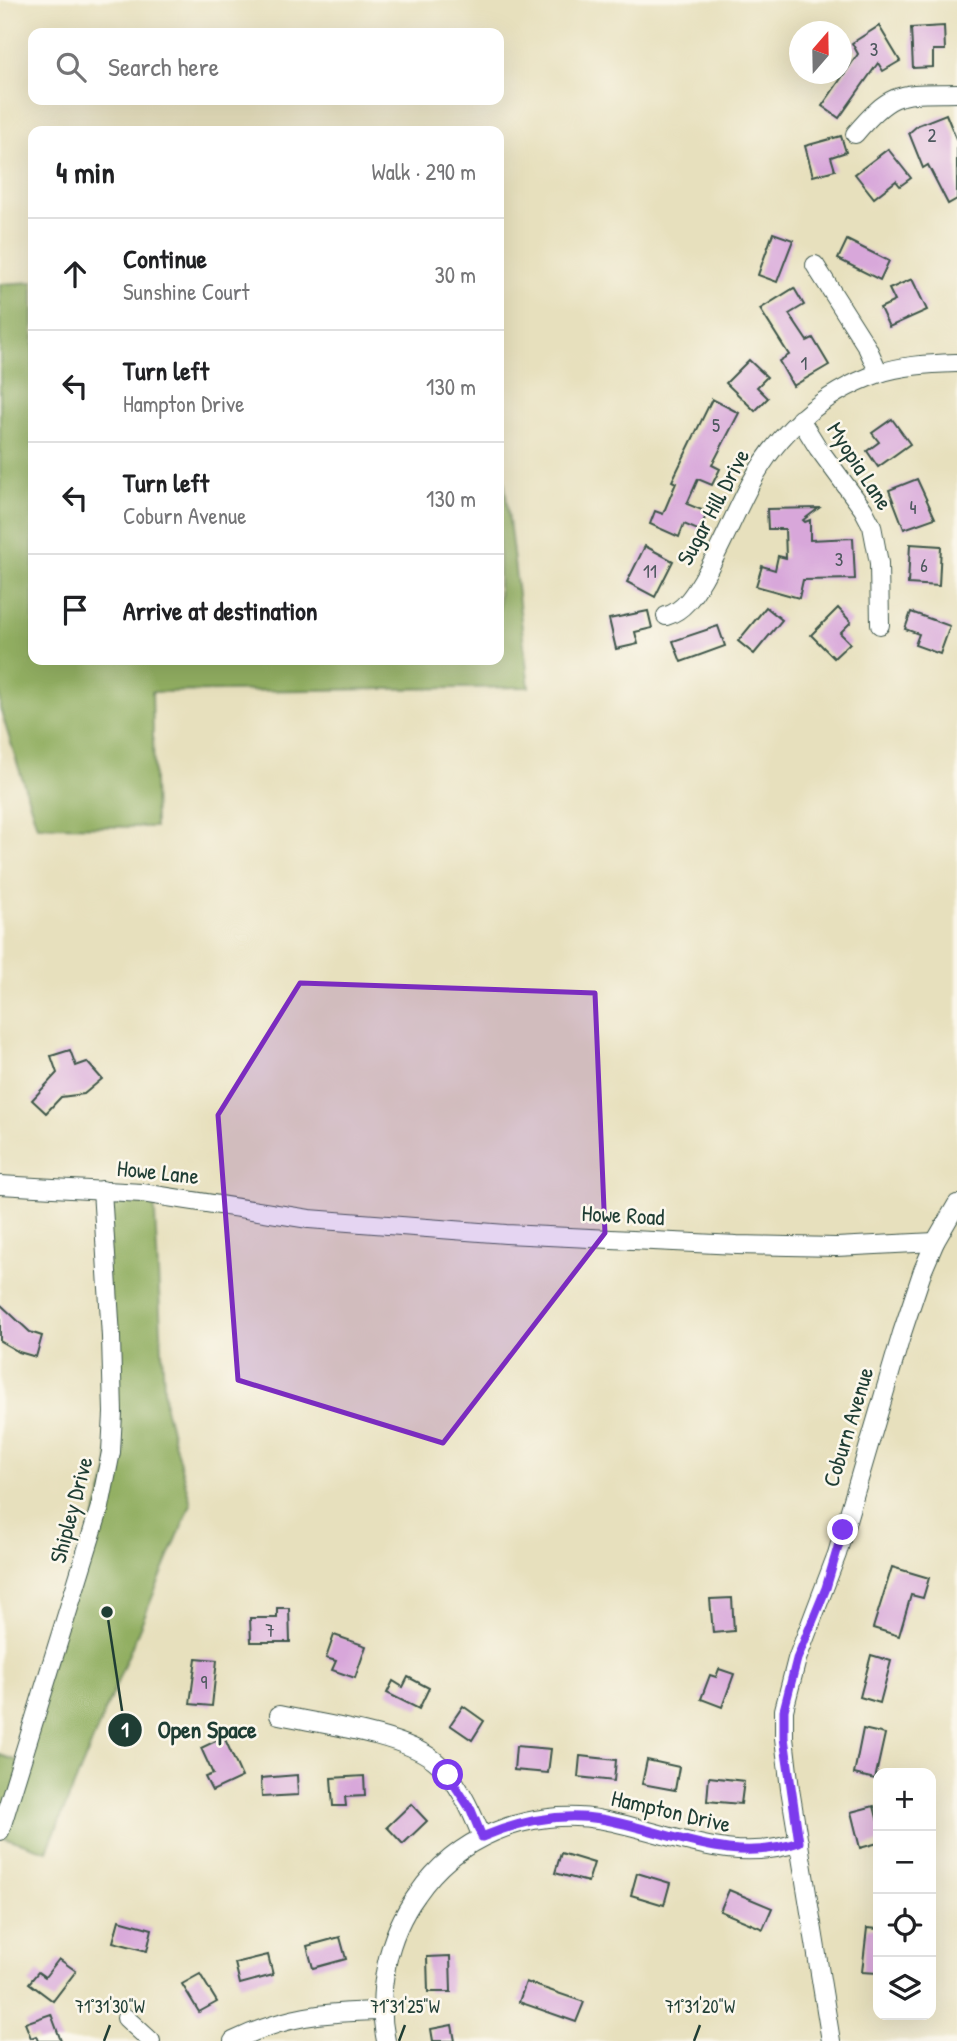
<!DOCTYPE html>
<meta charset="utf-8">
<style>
body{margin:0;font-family:"Patrick Hand",sans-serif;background:#f2f2f2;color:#202124}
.controls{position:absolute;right:21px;bottom:21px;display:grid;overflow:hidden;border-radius:14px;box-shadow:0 7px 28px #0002}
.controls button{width:63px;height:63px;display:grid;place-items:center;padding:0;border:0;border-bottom:2px solid #e0e0e0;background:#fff;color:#202124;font:35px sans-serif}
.compass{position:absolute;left:789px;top:21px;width:63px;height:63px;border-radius:50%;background:#fff;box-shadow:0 7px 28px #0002;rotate:20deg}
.stop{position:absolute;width:21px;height:21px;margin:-16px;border:5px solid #7c3aed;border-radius:50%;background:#fff}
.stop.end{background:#7c3aed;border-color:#fff;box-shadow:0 2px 7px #0008}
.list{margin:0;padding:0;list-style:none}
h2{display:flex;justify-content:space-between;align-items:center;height:91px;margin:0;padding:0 28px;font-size:30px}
h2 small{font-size:23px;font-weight:400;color:#757577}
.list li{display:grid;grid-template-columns:46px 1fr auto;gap:21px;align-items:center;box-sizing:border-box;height:112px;padding:0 28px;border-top:2px solid #e0e0e0}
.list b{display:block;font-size:26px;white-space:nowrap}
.list p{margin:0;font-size:23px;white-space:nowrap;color:#757577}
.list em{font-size:23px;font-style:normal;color:#757577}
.icon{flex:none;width:38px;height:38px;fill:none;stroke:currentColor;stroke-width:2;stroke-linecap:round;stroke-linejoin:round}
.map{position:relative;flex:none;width:957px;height:2041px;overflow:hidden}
.search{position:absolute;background:#fff;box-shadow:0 7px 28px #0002;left:28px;top:28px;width:476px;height:77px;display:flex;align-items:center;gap:18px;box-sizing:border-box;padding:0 24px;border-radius:14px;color:#757577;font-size:26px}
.panel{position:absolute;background:#fff;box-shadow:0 7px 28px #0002;left:28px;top:126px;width:476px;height:539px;border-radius:14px}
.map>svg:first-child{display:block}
</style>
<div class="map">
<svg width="957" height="2041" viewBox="0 0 957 2041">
<rect width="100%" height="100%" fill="#fbf7ec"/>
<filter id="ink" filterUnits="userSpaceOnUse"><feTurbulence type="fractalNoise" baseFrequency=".0143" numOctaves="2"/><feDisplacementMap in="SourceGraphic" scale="14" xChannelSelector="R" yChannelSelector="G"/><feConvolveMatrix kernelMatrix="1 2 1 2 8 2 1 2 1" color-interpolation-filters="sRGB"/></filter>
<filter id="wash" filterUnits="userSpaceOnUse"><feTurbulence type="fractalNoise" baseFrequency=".00686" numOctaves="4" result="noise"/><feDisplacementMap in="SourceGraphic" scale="28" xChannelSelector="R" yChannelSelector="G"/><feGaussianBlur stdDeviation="1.57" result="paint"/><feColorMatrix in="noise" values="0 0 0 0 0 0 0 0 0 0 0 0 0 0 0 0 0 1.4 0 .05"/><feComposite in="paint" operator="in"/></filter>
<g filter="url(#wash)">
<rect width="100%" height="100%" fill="#e7e0bd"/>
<g fill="#92af62" stroke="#58764b" stroke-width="2">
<polygon points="33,282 33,660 499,660 499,437 529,687 152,692 155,827 37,826 0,708 0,284"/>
<polygon points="102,1190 154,1195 165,1408 191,1504 47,1851 0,1836 0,1755 21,1762 109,1470"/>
</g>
<g id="blocks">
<g fill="#d8a7da">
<polygon points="879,26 900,61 883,71 878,63 839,118 822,106 858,54 852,43"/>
<polygon points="944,26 945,50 933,50 933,67 913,68 911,28"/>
<polygon points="946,114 957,141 957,199 948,204 928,165 923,168 909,133 918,125"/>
<polygon points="841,136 846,152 831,157 835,170 813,176 805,146"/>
<polygon points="888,149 911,178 900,186 896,181 874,198 855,174"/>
<polygon points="773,233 793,240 777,282 758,275"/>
<polygon points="847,240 889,261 880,280 838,259"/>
<polygon points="912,279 927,310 889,327 880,308 895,301 889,289"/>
<polygon points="794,288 804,305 789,314 807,341 813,338 829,365 793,386 779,361 789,355 760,309"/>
<polygon points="749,360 767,377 757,387 768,398 755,411 726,383"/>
<polygon points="712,399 739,413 712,465 720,469 712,485 698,479 687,504 707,512 700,531 684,524 679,537 650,524 655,511 663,514 676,483 672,481"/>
<polygon points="892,419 910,444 878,467 867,451 879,442 872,433"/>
<polygon points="917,479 935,518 904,529 889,490"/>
<polygon points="819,508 803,520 805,522 810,520 810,540 853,538 855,579 803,580 799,598 756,586 762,566 775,570 778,556 786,558 785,529 768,529 767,509"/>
<polygon points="910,544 941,546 939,586 908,584"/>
<polygon points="645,546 673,561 655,597 627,582"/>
<polygon points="766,607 782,620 754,654 738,641"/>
<polygon points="838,608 851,622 840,633 850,643 834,658 811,635"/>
<polygon points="648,611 652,628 635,632 638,644 616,649 609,619"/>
<polygon points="911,612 950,626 940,654 915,645 919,634 905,629"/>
<polygon points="718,626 725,646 681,662 673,641"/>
<polygon points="70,1050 76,1066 87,1062 102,1079 84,1094 61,1097 46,1113 32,1100 57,1073 51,1056"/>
<polygon points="0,1304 30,1332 42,1336 36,1357 19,1352 0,1341"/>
<polygon points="892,1567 929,1578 923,1598 911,1595 899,1636 873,1628"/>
<polygon points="732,1598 734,1631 713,1633 710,1599"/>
<polygon points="277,1608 289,1608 290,1642 251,1642 250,1618 277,1618"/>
<polygon points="334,1635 366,1646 355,1678 332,1670 336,1661 326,1658"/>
<polygon points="871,1655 891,1661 880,1703 860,1697"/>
<polygon points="196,1658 217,1660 212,1706 190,1704"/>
<polygon points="719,1669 734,1674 722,1707 701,1699 710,1675 716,1677"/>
<polygon points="408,1677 429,1688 419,1709 387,1693 393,1681 403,1687"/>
<polygon points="463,1706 484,1721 472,1740 450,1725"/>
<polygon points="863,1729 885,1734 875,1779 854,1774"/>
<polygon points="224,1737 242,1777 212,1791 205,1777 213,1774 201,1748"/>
<polygon points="516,1746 551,1749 548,1773 514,1770"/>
<polygon points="580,1756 616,1760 614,1781 578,1777"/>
<polygon points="647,1760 679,1767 675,1790 642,1784"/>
<polygon points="297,1775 298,1795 262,1797 261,1778"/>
<polygon points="364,1776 365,1796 345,1797 346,1806 333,1806 331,1778"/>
<polygon points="709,1777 744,1781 741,1804 707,1801"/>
<polygon points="411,1804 427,1821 403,1844 387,1827"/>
<polygon points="874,1806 878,1822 878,1843 860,1848 851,1812"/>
<polygon points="561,1853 594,1863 588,1882 555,1873"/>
<polygon points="637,1873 670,1883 664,1905 631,1895"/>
<polygon points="729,1890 772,1908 763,1929 720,1911"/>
<polygon points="119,1920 152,1929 147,1951 113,1942"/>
<polygon points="867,1928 878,1929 878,1973 862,1972"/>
<polygon points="340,1937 346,1959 313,1968 307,1946"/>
<polygon points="268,1955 273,1975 240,1984 235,1963"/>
<polygon points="450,1956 451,1992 428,1992 427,1957"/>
<polygon points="59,1959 76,1971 53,2001 29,1983 38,1972 45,1977"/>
<polygon points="200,1974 217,2002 199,2012 182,1984"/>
<polygon points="526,1982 584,2002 576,2022 519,2002"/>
<polygon points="51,2014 61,2041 38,2041 36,2036 31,2038 25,2023"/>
<polygon points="452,2025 455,2041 433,2041 431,2029"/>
</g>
</g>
</g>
<g filter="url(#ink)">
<use href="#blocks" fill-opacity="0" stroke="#3d5549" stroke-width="2"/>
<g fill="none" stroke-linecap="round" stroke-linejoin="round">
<defs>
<g id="street">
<path d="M855,134c38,-45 46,-40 102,-41"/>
<polyline points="815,265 867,347 879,373"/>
<polyline points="800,419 818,448 863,509 872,526 879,563 880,625"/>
<path d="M666,616c18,-5 28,-22 37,-37 18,-31 31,-64 48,-96 27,-51 72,-90 126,-109 25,-9 54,-10 80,-11"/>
<polyline points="0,1185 142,1193 309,1219 506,1234 737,1245 836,1247 935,1242"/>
<path d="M279,1715c42,9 122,19 155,45 23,18 37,50 48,77"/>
<polyline points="0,1831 100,1507 111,1452 113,1413 111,1337 102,1190"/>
<polyline points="126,2018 151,2041"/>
<path d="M233,2041c52,-25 91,-29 148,-30"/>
<path d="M386,2041c-10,-50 1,-105 31,-146 19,-28 46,-50 77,-63 33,-14 73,-19 109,-12 66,12 128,46 196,22"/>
<polyline points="831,2041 790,1789 784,1738 784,1710 797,1659 837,1554 902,1333 923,1270 935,1242 957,1204"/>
</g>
</defs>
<use href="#street" stroke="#3d5549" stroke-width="20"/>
<use href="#street" stroke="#fff" stroke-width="18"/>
</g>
</g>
<g fill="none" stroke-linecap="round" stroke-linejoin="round" filter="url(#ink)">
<path stroke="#7c3aed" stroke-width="9" d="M448,1775l23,35 11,27c38,-16 78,-25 119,-18 69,12 128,47 198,23l-15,-104v-28l13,-51 29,-71 17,-58"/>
</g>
<path fill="#7b2cbf" fill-opacity="0.2" stroke="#7b2cbf" stroke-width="5" stroke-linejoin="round" d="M300,983l295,10 10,240 -162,210 -205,-63 -20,-265z"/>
<path fill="none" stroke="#1f3d34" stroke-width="2.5" d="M104,2041l6,-16M399,2041l6,-16M694,2041l6,-16"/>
<g text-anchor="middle" stroke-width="5" stroke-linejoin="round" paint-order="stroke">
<g font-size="19" fill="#4d585e">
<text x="874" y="56">3</text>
<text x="932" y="142">2</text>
<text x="804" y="370">1</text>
<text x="716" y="432">5</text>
<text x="913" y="514">4</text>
<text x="839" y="566">3</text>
<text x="924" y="572">6</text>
<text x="650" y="578">11</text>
<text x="270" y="1637">7</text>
<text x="204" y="1689">9</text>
</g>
<g font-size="23" fill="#1f3d34" stroke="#fbf7ec">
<text transform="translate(860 466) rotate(57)" y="8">Myopia Lane</text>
<text transform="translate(713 507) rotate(-62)" y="8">Sugar Hill Drive</text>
<text transform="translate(158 1172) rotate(6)" y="8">Howe Lane</text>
<text transform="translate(623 1215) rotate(3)" y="8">Howe Road</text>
<text transform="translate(848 1427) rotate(-73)" y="8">Coburn Avenue</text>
<text transform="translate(71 1510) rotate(-75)" y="8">Shipley Drive</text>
<text transform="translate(671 1811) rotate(13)" y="8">Hampton Drive</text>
</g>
</g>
<g font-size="18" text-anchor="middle" fill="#1f3d34" stroke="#fbf7ec" stroke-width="5" stroke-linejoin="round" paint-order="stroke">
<text x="110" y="2013">71°31'30"W</text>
<text x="405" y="2013">71°31'25"W</text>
<text x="700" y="2013">71°31'20"W</text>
</g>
<path fill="none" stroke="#1f3d34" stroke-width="2.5" d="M107 1612L125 1730"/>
<g fill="#1f3d34" stroke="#fbf7ec" stroke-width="2.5">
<circle cx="107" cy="1612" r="7"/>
<circle cx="125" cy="1730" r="18"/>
</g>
<g font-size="21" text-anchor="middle" font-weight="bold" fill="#fff">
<text x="125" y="1737">1</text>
</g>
<g font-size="24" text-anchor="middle" font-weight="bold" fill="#1f3d34" stroke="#fbf7ec" stroke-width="5" stroke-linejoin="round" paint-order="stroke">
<text x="207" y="1738">Open Space</text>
</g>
</svg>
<div class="controls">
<button>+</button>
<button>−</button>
<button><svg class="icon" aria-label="locate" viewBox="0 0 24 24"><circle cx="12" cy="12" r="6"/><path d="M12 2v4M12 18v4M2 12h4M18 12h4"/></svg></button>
<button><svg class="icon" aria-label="layers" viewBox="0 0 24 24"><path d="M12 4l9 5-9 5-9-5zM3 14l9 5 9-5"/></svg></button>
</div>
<svg class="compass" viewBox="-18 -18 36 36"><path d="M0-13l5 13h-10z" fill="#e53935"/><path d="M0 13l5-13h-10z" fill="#757577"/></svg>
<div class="stop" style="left:448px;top:1775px"></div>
<div class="stop end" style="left:843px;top:1530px"></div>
<div class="search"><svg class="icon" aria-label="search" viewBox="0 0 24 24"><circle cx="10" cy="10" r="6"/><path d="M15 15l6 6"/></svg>Search here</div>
<section class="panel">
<h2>4 min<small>Walk · 290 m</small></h2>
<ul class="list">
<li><svg class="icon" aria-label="ahead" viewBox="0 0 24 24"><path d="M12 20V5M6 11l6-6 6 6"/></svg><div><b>Continue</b><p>Sunshine Court</p></div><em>30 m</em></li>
<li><svg class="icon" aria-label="left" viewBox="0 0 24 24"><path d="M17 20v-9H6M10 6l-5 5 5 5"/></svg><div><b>Turn left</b><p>Hampton Drive</p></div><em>130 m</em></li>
<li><svg class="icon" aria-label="left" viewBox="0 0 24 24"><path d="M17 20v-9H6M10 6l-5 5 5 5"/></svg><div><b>Turn left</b><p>Coburn Avenue</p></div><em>130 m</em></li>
<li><svg class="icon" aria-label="arrive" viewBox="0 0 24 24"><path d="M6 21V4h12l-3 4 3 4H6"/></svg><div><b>Arrive at destination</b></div></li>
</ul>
</section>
</div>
